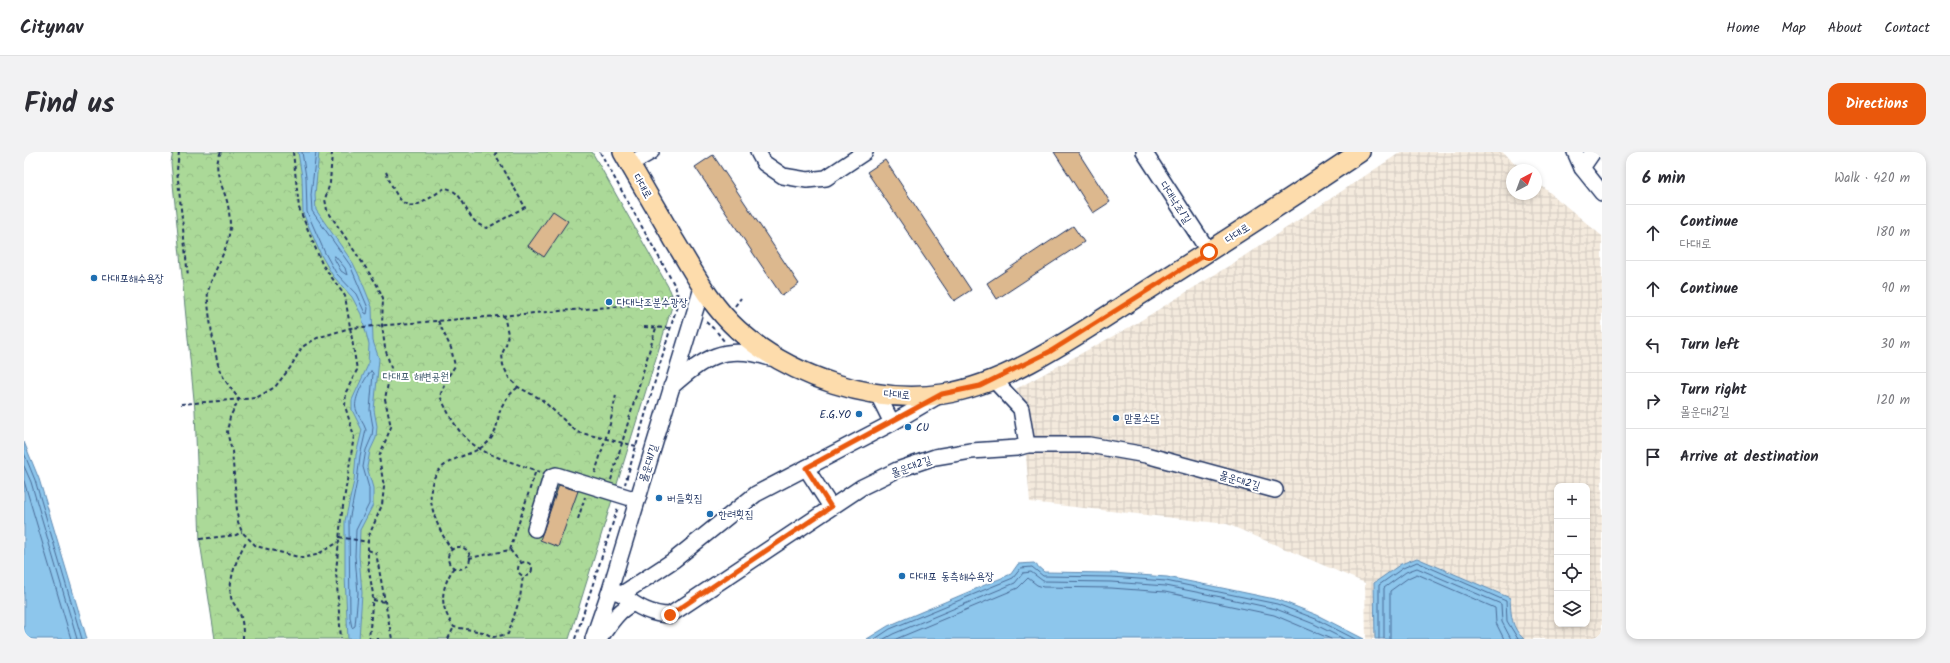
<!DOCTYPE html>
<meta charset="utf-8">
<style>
body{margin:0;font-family:Kalam,"Poor Story",sans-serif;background:#f2f2f3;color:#2b2b33}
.controls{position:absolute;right:12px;bottom:12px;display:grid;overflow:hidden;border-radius:8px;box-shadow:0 2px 6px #0003}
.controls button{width:36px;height:36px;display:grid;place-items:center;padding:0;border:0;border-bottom:1px solid #e1e1e2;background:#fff;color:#2b2b33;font:20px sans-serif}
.compass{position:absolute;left:1482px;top:12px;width:36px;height:36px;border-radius:50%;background:#fff;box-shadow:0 2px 6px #0003;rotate:41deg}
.stop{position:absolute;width:12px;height:12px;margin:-9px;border:3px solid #ea580c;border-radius:50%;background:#fff}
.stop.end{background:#ea580c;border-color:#fff;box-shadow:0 1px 4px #0008}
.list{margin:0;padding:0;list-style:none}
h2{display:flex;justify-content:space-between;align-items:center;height:52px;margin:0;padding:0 16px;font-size:17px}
h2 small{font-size:13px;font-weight:400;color:#7c7c81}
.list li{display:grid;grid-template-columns:26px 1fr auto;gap:12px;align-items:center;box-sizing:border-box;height:56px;padding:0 16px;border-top:1px solid #e1e1e2}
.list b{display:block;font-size:15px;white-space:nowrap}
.list p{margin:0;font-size:13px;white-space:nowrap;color:#7c7c81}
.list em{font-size:13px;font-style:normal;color:#7c7c81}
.icon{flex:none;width:22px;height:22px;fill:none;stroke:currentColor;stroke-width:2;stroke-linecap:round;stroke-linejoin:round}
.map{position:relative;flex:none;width:1578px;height:487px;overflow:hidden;border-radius:12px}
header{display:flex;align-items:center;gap:24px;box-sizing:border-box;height:56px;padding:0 20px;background:#fff;border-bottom:1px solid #e1e1e2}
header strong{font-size:19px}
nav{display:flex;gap:22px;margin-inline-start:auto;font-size:14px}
.intro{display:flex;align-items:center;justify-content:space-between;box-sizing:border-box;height:96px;padding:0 24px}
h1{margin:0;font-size:28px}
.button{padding:10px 18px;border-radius:12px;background:#ea580c;color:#fff;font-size:14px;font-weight:700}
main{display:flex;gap:24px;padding:0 24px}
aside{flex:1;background:#fff;border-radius:12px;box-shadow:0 2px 6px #0003}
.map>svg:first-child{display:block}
</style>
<header>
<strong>Citynav</strong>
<nav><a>Home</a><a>Map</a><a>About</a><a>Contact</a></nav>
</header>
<div class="intro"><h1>Find us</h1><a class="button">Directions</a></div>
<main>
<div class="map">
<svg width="1578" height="487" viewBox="0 0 1578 487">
<defs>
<pattern id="industrial-grid" width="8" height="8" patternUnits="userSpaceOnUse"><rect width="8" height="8" fill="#f4eadd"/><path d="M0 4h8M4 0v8" fill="none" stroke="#d1c9c0"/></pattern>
<pattern id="park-crowns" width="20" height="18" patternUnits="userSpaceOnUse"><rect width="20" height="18" fill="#abd998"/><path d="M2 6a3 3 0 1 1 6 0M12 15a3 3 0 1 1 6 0" fill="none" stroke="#93bb85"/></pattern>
</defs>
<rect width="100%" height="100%" fill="#fff"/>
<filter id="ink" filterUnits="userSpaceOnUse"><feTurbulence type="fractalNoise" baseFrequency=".025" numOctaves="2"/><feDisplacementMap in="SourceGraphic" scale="8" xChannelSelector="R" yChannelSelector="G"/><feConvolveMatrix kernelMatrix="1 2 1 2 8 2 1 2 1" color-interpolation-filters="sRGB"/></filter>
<g filter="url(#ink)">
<path fill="url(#industrial-grid)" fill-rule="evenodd" d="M1377,0h101l21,18h-11v24h24v-13l66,55v403h-236l-1,-56 -138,-59 -197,-22 -7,-78 -16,-30 128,-70 100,-62zM1533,334h30v138h-30z"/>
<polygon fill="url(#park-crowns)" stroke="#63847b" points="149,0 568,0 646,138 650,148 545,487 191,487 176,390 171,258 147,11"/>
<g fill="#8dc6ec" stroke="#5f8ab3">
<polygon points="274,0 295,0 291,43 292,58 329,111 338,130 348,155 349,189 355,207 350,258 353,274 352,286 346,299 343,315 349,336 349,353 336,378 335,404 338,441 335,487 324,487 321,424 321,369 330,329 332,303 338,278 328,258 328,248 344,213 345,192 337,162 328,145 309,124 297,103 279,61 278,25"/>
<polygon points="0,290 15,327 63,487 0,487"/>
<path d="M1393,406l93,40c1,16 1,30 14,41h-149l-1,-56 27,-19z"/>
<polygon points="1010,411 1020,420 1087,421 1143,425 1198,436 1255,448 1293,463 1340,487 843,487 864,474 987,422 994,412"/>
</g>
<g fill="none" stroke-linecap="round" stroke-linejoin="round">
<g stroke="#496b97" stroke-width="1">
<polyline points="278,0 282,25 283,60 301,101 312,121 332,142 341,161 343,162 344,156 326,113 288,59 287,43 292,0"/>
<polygon points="311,104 321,116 323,123 317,119 310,106"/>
<path d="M347,219l2,2 -3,37 3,17 -1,9 -6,14 -3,17 6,21v16l-13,26 -1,26 3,37 -3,33 -3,2 -2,-11 -1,-96 8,-40 3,-25 6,-26c-2,-7 -8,-13 -10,-21 -3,-10 9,-31 15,-38z"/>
<polyline points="0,301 11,328 58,487"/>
<polyline points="0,314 7,330 53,487"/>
<polyline points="0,329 47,487"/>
<polyline points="851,487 866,477 989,426 997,416 1008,415 1019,424 1087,425 1142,429 1253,452 1292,467 1331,487"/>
<polyline points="860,487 869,482 991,431 999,421 1007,420 1019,429 1087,430 1142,434 1197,445 1252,457 1290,472 1320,487"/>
<polyline points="872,487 994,436 1004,426 1013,433 1019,435 1087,436 1141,440 1250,463 1307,487"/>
<polyline points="1355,487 1355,433 1379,416 1393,410 1482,449 1483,469 1494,487"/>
<polyline points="1360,487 1360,436 1382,420 1393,416 1477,452 1478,470 1487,487"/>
<polyline points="1366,487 1366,439 1384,426 1393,422 1471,456 1472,471 1480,487"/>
</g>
</g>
<g fill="#dcb88e" stroke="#1b2f5e">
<polygon points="1030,0 1054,0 1086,50 1069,61"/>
<polygon points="689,3 775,132 758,144 671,15"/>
<polygon points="861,8 947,138 930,149 843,20"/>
<polygon points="529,59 544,69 520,105 504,94"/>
<polygon points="1049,74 1060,90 973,147 963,131"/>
<polygon points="535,333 554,339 534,395 516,388"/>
</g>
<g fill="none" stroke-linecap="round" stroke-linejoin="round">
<defs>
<g id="minor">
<polyline points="734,0 740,11 759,24 783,28 802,26 841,0"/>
<polyline points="1120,0 1185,100"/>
<polyline points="1551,0 1558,16 1578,41"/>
<polyline points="606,12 627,0"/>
<polyline points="1558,16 1569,0"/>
<polyline points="969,227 997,257 1003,293"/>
<path d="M647,235c33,-29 53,-44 99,-29"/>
<polyline points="853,241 868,271 916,243"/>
<polyline points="782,316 807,355"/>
<polyline points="511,377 527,325 532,323 613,348"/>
<polyline points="589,439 598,442 650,408 732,342 868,271"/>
<path d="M598,442c13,12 29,21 48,21l192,-128 35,-17 38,-13 36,-6 46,-3 10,-3h62l57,10 129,35"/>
<polyline points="569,487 586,438 678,136"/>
<path d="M575,487c10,-13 19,-30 34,-35"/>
</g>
<path id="major" d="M599,0c17,30 34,58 51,88 19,31 36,65 64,90 51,46 136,75 205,64 65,-10 134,-59 189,-94 76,-48 153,-98 228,-148"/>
</defs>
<use href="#minor" stroke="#1b2f5e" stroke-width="18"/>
<use href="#major" stroke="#1b2f5e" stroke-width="22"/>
<g stroke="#1b2f5e" stroke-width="2" stroke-dasharray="4 3" stroke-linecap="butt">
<polyline points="155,0 153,18 164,125"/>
<path d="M197,0c-10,18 3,35 7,53 1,6 2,14 2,21 -1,25 -17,43 -22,66 -2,10 8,69 12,79 5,10 12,19 19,28l-9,18 -3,15 5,19 6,71 4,10 14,14 46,12 14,-3 23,-13"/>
<polyline points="269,0 275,56 298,112 321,144 333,218 322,240 321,254 330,284 317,367 312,420 317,487"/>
<polyline points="308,0 306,31 301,47 303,58 352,131 359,146 358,173 361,196 367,216 361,247 367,275 355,305 360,335 358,353 344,386 344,413 349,442 345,487"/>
<polyline points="576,0 651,134 655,147 601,332"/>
<path d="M362,20c5,11 13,37 29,33 8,-1 23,-13 30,-17 23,4 17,33 42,40l38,-21 -30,-53 3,-2"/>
<polyline points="711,154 717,146"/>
<polyline points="480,163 484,182 482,193 478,202 479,213 485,226 494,235 517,247 553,280 612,294"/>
<path d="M414,169l13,27 4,18 -8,12 -7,18c7,15 16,34 29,45 18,16 48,22 71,31"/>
<polyline points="682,170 690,177"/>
<polyline points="620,175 646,176"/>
<polyline points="693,180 700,189"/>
<polyline points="157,252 232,246 251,235 266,216 278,195 293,186 326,176 610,153 653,142"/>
<polyline points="571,321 586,272 592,243"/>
<polyline points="587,328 632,176"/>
<polyline points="554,367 561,345"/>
<polyline points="315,385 344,390"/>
<polyline points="176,387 212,383 218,380"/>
<circle cx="435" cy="406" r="11"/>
<polyline points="344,398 352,401 368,487"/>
<path d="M428,398c-17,-24 -36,-68 -4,-87 14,-9 31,-10 42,-23 8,-9 7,-22 11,-32 4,-9 10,-15 17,-21"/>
<polyline points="486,398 497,411"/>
<polyline points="445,406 486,398 512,318"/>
<circle cx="501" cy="417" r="7"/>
<path d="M430,415c-13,22 -16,37 0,60l29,5 10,5 15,-3 12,-36 3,-22"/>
<polyline points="349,448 361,450"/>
<path d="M219,487c0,-8 0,-17 -3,-25 -2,-6 -8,-11 -9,-17 -3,-18 7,-42 16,-57"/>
<polyline points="345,487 355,487"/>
<polyline points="424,487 430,475"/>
<polyline points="551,487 594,355"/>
</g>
<use href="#minor" stroke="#fff" stroke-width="15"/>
<use href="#major" stroke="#fddcac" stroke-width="19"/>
</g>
</g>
<g fill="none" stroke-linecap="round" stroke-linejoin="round" filter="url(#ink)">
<polyline stroke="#ea580c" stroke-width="5" points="646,463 807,355 782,316 918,242 956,234 1027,199 1185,100"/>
</g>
<g fill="#1f6fb2" stroke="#fff" stroke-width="1.5">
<circle cx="70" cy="126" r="4"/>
<circle cx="585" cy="150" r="4"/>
<circle cx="835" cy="262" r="4"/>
<circle cx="1092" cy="266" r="4"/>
<circle cx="884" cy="275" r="4"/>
<circle cx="635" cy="346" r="4"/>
<circle cx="686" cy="362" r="4"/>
<circle cx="878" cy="424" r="4"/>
</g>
<g text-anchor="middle" stroke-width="4" stroke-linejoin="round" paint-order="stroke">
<g font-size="11" fill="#1b2f5e" stroke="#fff">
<text transform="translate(619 34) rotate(60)" y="4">다대로</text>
<text transform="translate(1152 50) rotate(57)" y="4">다대낙조1길</text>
<text transform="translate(1213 81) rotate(-33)" y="4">다대로</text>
<text transform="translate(873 242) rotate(5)" y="4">다대로</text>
<text transform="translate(624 311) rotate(-73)" y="4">몰운대1길</text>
<text transform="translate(887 314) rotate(-20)" y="4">몰운대2길</text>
<text transform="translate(1216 328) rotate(16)" y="4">몰운대2길</text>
</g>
<g font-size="11" fill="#1b2f5e" stroke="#fff" text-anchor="start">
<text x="78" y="130">다대포해수욕장</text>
<text x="593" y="154">다대낙조분수광장</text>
<text x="827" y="266" text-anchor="end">E.G.YO</text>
<text x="1100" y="270">맏물소담</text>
<text x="892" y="279">CU</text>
<text x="643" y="350">버들횟집</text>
<text x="694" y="366">한려횟집</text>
<text x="886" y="428">다대포 동측해수욕장</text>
</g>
<g font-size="11" fill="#3f5a6c" stroke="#fff">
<text x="392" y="228">다대포 해변공원</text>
</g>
</g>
</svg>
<div class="controls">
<button>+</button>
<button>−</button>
<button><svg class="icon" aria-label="locate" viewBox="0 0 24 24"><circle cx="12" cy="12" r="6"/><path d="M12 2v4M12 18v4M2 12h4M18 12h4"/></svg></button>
<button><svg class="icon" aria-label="layers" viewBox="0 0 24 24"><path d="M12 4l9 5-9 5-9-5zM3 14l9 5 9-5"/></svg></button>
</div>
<svg class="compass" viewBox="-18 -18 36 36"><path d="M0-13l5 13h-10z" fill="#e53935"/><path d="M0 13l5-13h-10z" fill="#7c7c81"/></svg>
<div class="stop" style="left:1185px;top:100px"></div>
<div class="stop end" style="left:646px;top:463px"></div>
</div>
<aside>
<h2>6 min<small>Walk · 420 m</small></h2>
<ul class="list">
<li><svg class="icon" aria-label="ahead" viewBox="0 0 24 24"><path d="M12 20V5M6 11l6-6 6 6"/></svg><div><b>Continue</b><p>다대로</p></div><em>180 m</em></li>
<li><svg class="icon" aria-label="ahead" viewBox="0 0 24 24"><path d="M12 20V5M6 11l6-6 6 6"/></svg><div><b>Continue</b></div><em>90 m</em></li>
<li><svg class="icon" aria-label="left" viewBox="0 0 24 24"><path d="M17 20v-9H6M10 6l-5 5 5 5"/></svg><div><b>Turn left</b></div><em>30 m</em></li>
<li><svg class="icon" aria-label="right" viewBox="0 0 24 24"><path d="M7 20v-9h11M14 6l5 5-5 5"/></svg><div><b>Turn right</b><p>몰운대2길</p></div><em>120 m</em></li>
<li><svg class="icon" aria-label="arrive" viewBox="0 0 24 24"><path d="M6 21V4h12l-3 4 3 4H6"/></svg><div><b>Arrive at destination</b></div></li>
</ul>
</aside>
</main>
